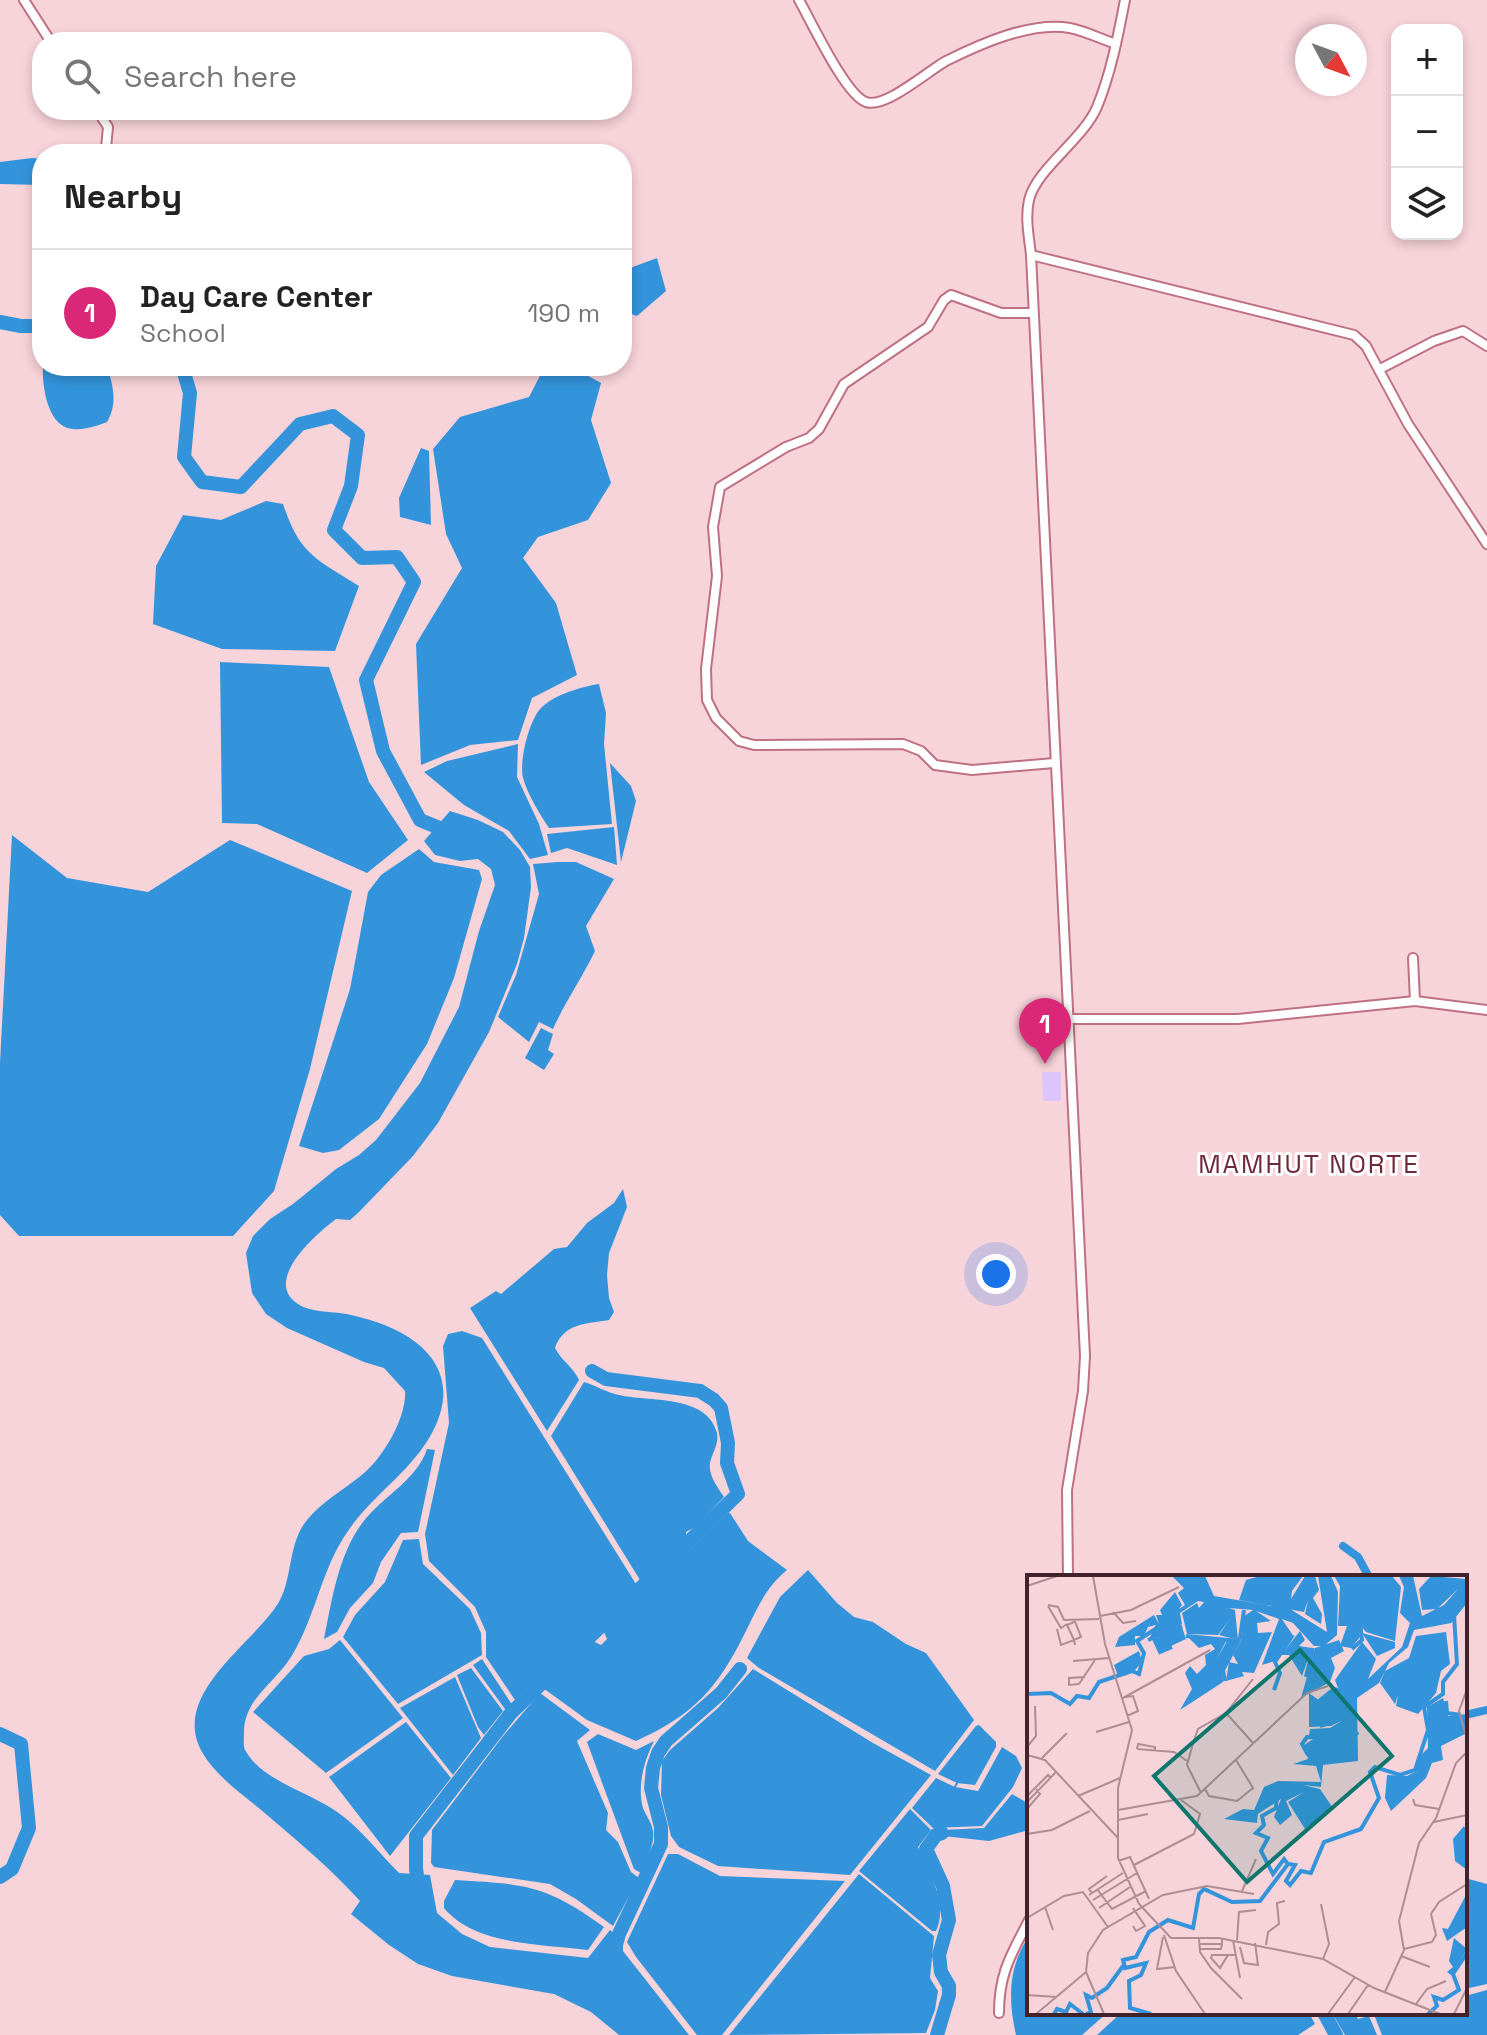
<!DOCTYPE html>
<meta charset="utf-8">
<style>
body{margin:0;font-family:"Space Grotesk",sans-serif;background:#f2f2f2;color:#222}
.controls{position:absolute;right:24px;top:24px;display:grid;overflow:hidden;border-radius:16px;box-shadow:0 4px 12px #0003}
.controls button{width:72px;height:72px;display:grid;place-items:center;padding:0;border:0;border-bottom:2px solid #e0e0e0;background:#fff;color:#222;font:40px sans-serif}
.compass{position:absolute;left:1295px;top:24px;width:72px;height:72px;border-radius:50%;background:#fff;box-shadow:0 4px 12px #0003;rotate:131deg}
.you{position:absolute;left:996px;top:1274px;width:28px;height:28px;margin:-20px;border:6px solid #fff;border-radius:50%;background:#1a73e8;box-shadow:0 0 0 12px #1a73e833}
.badge{display:grid;place-items:center;width:52px;height:52px;border-radius:50%;background:#db2777;color:#fff;font-size:26px;font-weight:700}
.pin{position:absolute;translate:-50% -66px;filter:drop-shadow(0 2px 4px #0008)}
.pin::after{content:'';position:absolute;top:42px;width:28px;height:24px;background:inherit;clip-path:polygon(0 0,100% 0,50% 100%)}
.list{margin:0;padding:0;list-style:none}
h2{display:flex;justify-content:space-between;align-items:center;height:104px;margin:0;padding:0 32px;font-size:34px}
h2 small{font-size:26px;font-weight:400;color:#767676}
.list li{display:grid;grid-template-columns:52px 1fr auto;gap:24px;align-items:center;box-sizing:border-box;height:128px;padding:0 32px;border-top:2px solid #e0e0e0}
.list b{display:block;font-size:30px;white-space:nowrap}
.list p{margin:0;font-size:26px;white-space:nowrap;color:#767676}
.list em{font-size:26px;font-style:normal;color:#767676}
.icon{flex:none;width:44px;height:44px;fill:none;stroke:currentColor;stroke-width:2;stroke-linecap:round;stroke-linejoin:round}
.map{position:relative;flex:none;width:1487px;height:2035px;overflow:hidden}
.search{position:absolute;background:#fff;box-shadow:0 4px 12px #0003;left:32px;top:32px;width:600px;height:88px;display:flex;align-items:center;gap:20px;box-sizing:border-box;padding:0 28px;border-radius:32px;color:#767676;font-size:30px}
.panel{position:absolute;background:#fff;box-shadow:0 4px 12px #0003;left:32px;top:144px;width:600px;height:232px;border-radius:32px}
.map>svg:first-child{display:block}
</style>
<div class="map">
<svg width="1487" height="2035" viewBox="0 0 1487 2035">
<rect width="100%" height="100%" fill="#f7d3da"/>
<polygon fill="#ddc4fc" points="1042,1072 1061,1072 1061,1101 1043,1101"/>
<g fill="#3394dc">
<polygon points="32,158 42,159 42,185 0,184 0,162"/>
<polygon points="657,258 666,291 637,316 622,311 622,271"/>
<path d="M43,366h64c6,20 11,37 0,56 -12,5 -32,11 -44,4 -17,-10 -21,-43 -20,-60z"/>
<polygon points="545,366 570,366 601,383 591,420 611,483 588,520 538,537 523,558 556,603 577,675 532,698 518,740 470,745 421,765 416,644 462,568 446,534 433,449 460,417 529,397"/>
<polygon points="421,448 429,451 431,525 400,517 399,498"/>
<path d="M266,501l17,3c17,51 33,55 76,82l-24,65 -113,-2 -69,-25 3,-58 27,-51 38,5z"/>
<polygon points="220,662 329,667 369,782 408,840 367,873 257,824 222,823"/>
<path d="M599,684l7,29 -2,31 8,80 -63,4c-10,-15 -21,-33 -26,-50 -4,-17 6,-59 19,-71 14,-13 39,-20 57,-23z"/>
<polygon points="518,744 517,777 539,824 548,855 530,859 509,831 464,805 424,772 447,761"/>
<polygon points="610,763 631,786 636,801 621,862"/>
<path d="M450,811l28,9 25,12 17,18 10,17 1,20 -7,51 -7,26 -28,68 -51,91 -25,33 -54,56 -9,8 -14,-1c-20,15 -74,62 -38,85 13,9 37,7 53,11 66,14 120,55 77,125 -22,35 -57,57 -80,91 -27,38 -32,86 -57,126 -16,26 -47,42 -47,75 0,6 -1,13 1,18 18,33 70,43 99,67 20,16 37,38 55,56l31,2 7,38 25,21 28,13 98,11 22,-28 13,10v11l66,84h-70l-28,-23 -37,-18 -102,-18 -34,-12 -29,-19 -38,-31 9,-13c-28,-31 -61,-59 -93,-86 -23,-20 -50,-37 -65,-63 -33,-59 54,-109 78,-152 13,-25 8,-57 27,-80 15,-18 33,-28 51,-42 23,-16 49,-60 47,-87l-21,-23 -20,-6 -77,-34 -21,-14 -14,-21 -6,-40 7,-17 17,-17 23,-15 43,-35 23,-14 17,-15 44,-57 39,-76 20,-76 16,-46 -4,-16 -13,-10 -18,2 -25,-6 -11,-14z"/>
<polygon points="614,827 617,865 567,848 551,853 547,834"/>
<polygon points="12,835 67,878 148,892 230,840 352,891 310,1069 274,1191 233,1236 19,1236 0,1215 0,1063"/>
<polygon points="419,849 434,862 479,870 482,879 454,978 427,1044 379,1119 339,1150 323,1153 299,1146 350,989 368,892 381,875"/>
<path d="M557,862h19l38,17 -28,47 9,25c-13,27 -30,51 -42,78l-14,-7 -10,20 -31,-25 18,-42 23,-81 -6,-30z"/>
<polygon points="541,1028 553,1034 548,1050 554,1054 544,1070 525,1058"/>
<path d="M623,1189l4,18 -18,46 -2,22 2,23 5,14 -5,8c-24,4 -45,3 -54,28 6,12 19,20 24,32l-32,51 -77,-123 26,-17 5,3 53,-45 13,-2 20,-24 27,-20z"/>
<polygon points="462,1331 482,1338 636,1584 515,1700 486,1657 486,1632 475,1607 429,1561 425,1534 449,1423 443,1346 448,1334"/>
<path d="M584,1382c13,4 21,10 35,13 29,7 88,-1 98,38 2,12 -5,20 -7,30 -2,12 8,25 14,34l-29,30 -9,5v3l-25,28 -21,17 -89,-144z"/>
<path d="M427,1449l8,1 -17,82 -17,1 -20,29 -8,21 -23,25 -13,24 -13,7c8,-39 14,-84 39,-117 20,-26 54,-42 64,-73z"/>
<path d="M728,1513h2l18,28 39,29c-21,17 -29,37 -41,61 -28,57 -52,84 -110,110l-49,-21 -44,-32 18,-14 3,-6 29,-27 8,4 6,-6 -3,-7z"/>
<polygon points="419,1539 423,1564 470,1609 481,1633 482,1655 398,1704 343,1637 355,1615 385,1582 403,1540"/>
<polygon points="808,1570 837,1603 854,1617 873,1622 906,1644 926,1653 974,1720 935,1771 759,1668 747,1658 780,1597"/>
<polygon points="340,1640 403,1718 326,1773 253,1712 304,1656 329,1649"/>
<polygon points="482,1659 511,1703 510,1711 505,1709 473,1665"/>
<polygon points="471,1668 503,1711 484,1735 478,1727 457,1675"/>
<polygon points="753,1669 873,1743 931,1775 850,1875 718,1866 679,1847 671,1836 661,1795 662,1761 670,1750 718,1708"/>
<polygon points="455,1677 481,1738 453,1775 400,1708"/>
<polygon points="540,1693 590,1730 577,1741 608,1813 606,1830 618,1842 631,1872 639,1878 613,1926 576,1899 550,1884 434,1867 431,1863 432,1830 503,1736"/>
<polygon points="406,1722 451,1778 390,1856 329,1777"/>
<polygon points="979,1725 996,1742 996,1747 975,1785 957,1783 938,1774 976,1726"/>
<path d="M598,1734l38,16 18,-9c-10,20 -17,45 -11,67 3,8 9,15 10,23 2,14 -7,30 -12,42l-7,-4 -47,-127z"/>
<polygon points="1002,1747 1016,1756 1022,1768 1013,1787 982,1826 933,1828 912,1808 936,1778 955,1787 978,1791"/>
<polygon points="1012,1794 1029,1804 1029,1830 989,1841 943,1836 942,1830 984,1828"/>
<path d="M910,1809l21,21 -13,17c11,24 31,58 18,84h-4l-73,-60z"/>
<polygon points="668,1854 678,1854 720,1876 845,1881 722,2035 697,2035 636,1957 627,1942"/>
<polygon points="859,1874 934,1936 930,1978 938,1991 935,2010 926,2033 729,2035"/>
<polygon points="1465,1878 1487,1884 1487,1984 1465,1989"/>
<path d="M455,1880c70,4 91,5 149,47l-16,23c-45,-6 -113,-4 -144,-42v-7z"/>
<path d="M1029,1936v77h78l-25,22h-66c-8,-35 -8,-68 13,-99z"/>
<polygon points="1487,1990 1487,2035 1382,2035 1375,2017 1393,2013 1465,2013 1465,1996"/>
<polygon points="1121,2013 1309,2013 1315,2024 1298,2035 1097,2035"/>
<polygon points="1332,2013 1355,2013 1358,2019 1369,2016 1377,2035 1345,2035"/>
</g>
<g fill="none" stroke-linecap="round" stroke-linejoin="round">
<polyline stroke="#3394dc" stroke-width="2" points="955,1787 957,1783"/>
<g stroke="#3394dc" stroke-width="8">
<polyline points="1343,1546 1358,1557 1369,1577"/>
<polyline points="1465,1715 1487,1710"/>
</g>
<g stroke="#3394dc" stroke-width="14">
<polyline points="0,322 21,326 42,326"/>
<polyline points="182,366 190,393 184,457 202,482 241,487 300,424 333,416 358,435 351,486 334,530 362,558 397,557 414,582 366,680 383,751 420,820 454,834"/>
<polyline points="0,1734 21,1744 29,1828 12,1869 0,1877"/>
<polyline points="419,1889 416,1869 416,1836 511,1713 738,1494 727,1463 728,1443 721,1408 714,1400 700,1391 606,1379 592,1371"/>
<polyline points="613,1955 619,1934 661,1844 661,1827 651,1788 653,1768 658,1753 666,1741 721,1693 740,1669"/>
<polyline points="1324,2013 1336,2035"/>
<polyline points="937,2035 949,1995 949,1986 941,1972 939,1955 949,1920 943,1886 926,1849 936,1835 942,1833"/>
</g>
<defs>
<g id="minor">
<polyline points="24,0 51,42"/>
<path d="M799,0c12,21 47,96 67,102 19,7 62,-31 80,-41 34,-17 85,-40 124,-33 15,3 31,11 46,16"/>
<polyline points="97,110 108,127 106,148 108,154"/>
<polyline points="1031,255 1354,335 1366,346 1408,424 1487,544"/>
<polyline points="1033,313 1001,313 951,295 944,300 928,327 844,384 819,429 809,438 786,447 720,487 713,527 717,576 706,669 707,700 716,718 739,741 754,745 903,744 921,751 935,765 972,770 1054,763"/>
<polyline points="1380,369 1434,341 1463,331 1487,346"/>
<polyline points="1413,958 1415,1001"/>
<polyline points="1068,1019 1238,1019 1415,1001 1487,1010"/>
<path d="M1068,1577l-1,-87 16,-99 2,-35 -54,-1101c-2,-18 -6,-37 -2,-55 7,-31 54,-60 68,-93 14,-34 21,-71 28,-107"/>
<path d="M999,2013c0,-40 12,-58 30,-93"/>
</g>
</defs>
<use href="#minor" stroke="#bf7183" stroke-width="12"/>
<use href="#minor" stroke="#fff" stroke-width="8"/>
</g>
<g text-anchor="middle" stroke-width="6" stroke-linejoin="round" paint-order="stroke">
<g font-size="26" letter-spacing="2" fill="#6f293d" stroke="#fff">
<text x="1309" y="1173">MAMHUT NORTE</text>
</g>
</g>
<g transform="translate(1027 1575)">
<rect width="440" height="440" fill="#f7d3da"/>
<path d="M145,1h33l9,20 76,13 37,23 -9,-56h13l7,16 -1,43 -13,11h-10l-21,-23 -11,-4 10,15 -17,27 -13,4 17,-46 -23,-8 15,10 -14,2 1,10 14,-1 -18,41 -12,-1 2,4 -18,5 3,-19 9,2 -5,-9 9,-16 1,-22 10,-7 -24,-2 6,2 3,30 -19,-5 11,-16 -12,16 -31,-1 -5,-21 15,-10 2,5 5,-6 -6,-1 -18,12 2,11 -33,15 7,-14 -8,2 -4,9h-9v9l-20,2 4,-10 35,-22 5,9 -3,-9h6l-2,-5 15,-18 7,13 -3,4 6,-4 -7,-12 6,-5zM233,1h43l-11,15 -1,8 14,-23h10l4,14 -6,8 9,16 -1,10 -16,-10 3,-14 -4,12 -65,-12 7,-20zM307,1h20l6,61 -9,11 -11,-2 7,-20h-9l2,-40zM329,1h36l9,11 -6,54 -29,-9 -5,-6zM372,1h14l9,40 22,-11 14,-16 -21,20 -15,1 -3,-21 12,-13 36,3v24l-16,20 -37,7 -6,17 -19,16 -10,20 -22,15 1,63 -35,4 -2,22 -18,-2 17,4 13,19 -28,21 -17,-27 16,-10 -18,9 6,14 -12,10 -6,-8 7,-18 -23,15 -1,9 -33,-4 19,-10 11,1 10,-23 14,-6 43,1 -5,-16 -23,-2 15,-5 -4,-14 11,-7 -6,-2 1,-7 20,-1 16,-10 -15,8 -22,1v-34l11,8 14,-11 19,5 -15,-7 -3,-8 27,-38 14,17 -8,20 34,-32 8,-24 -10,-10 4,-26zM155,52l4,12 -26,12 -5,-12zM273,56l5,9 -6,6 13,2 -10,28 -13,-21h-8zM419,57l4,32 -9,7 -5,22 -18,21 -22,-8 2,-11 -3,9 -15,-21 5,-12 24,-13 7,-22zM335,58l33,9v6l-18,8zM161,62l39,2 -10,20 11,-20 9,3 -15,28 1,12 -43,28 12,-21 -7,-16 5,-7 7,8 9,-9 -1,-10 10,-6 -4,-5 -12,4zM312,65l5,11 -13,7 4,10 -5,14 -29,16 14,-50zM112,76l3,11 -7,8 -17,6 -4,-11zM416,123l5,18 19,-2v19l-26,13 2,14 -11,3 -6,15 -35,33 -6,-13 2,-23 20,1 10,-5v-12l11,-11 -1,-41zM437,251l3,6v38l-12,-9 -2,-22zM440,318v34l-20,14 -5,-13 6,1zM427,363l13,11 -16,26 -4,-3 6,-5 -4,-6z" fill="#3394dc"/>
<path fill="none" stroke="#3394dc" stroke-width="4" d="M159,61l53,5M127,64l6,13 12,-5M121,65l34,-14M325,74l10,-9 -7,-64M279,102l7,-29M198,106l-2,-11 17,-32 4,-28M247,115l6,-17 -5,-11 18,-27M0,119l24,-1 19,11 7,-8 12,2 10,-16 33,-11 7,3 5,-21 -7,-12 26,-17M292,126l15,-12 22,6M419,126l1,12 14,2M293,151l30,-10M281,180l-6,-11 5,-7 45,2 6,-7M262,289l6,1 -9,16 4,4 11,-14 10,2 13,-31 37,-13 18,-31 -9,-26 5,-5 25,8 15,-5 13,-40 -4,-23 19,-13v-12l14,-18 -3,-49M27,439l3,-5 9,3 4,-8 13,10M59,439l5,-2 -5,-17 6,3 15,-10 16,-22M124,439l-21,-6 -1,-27 12,-6 5,-12 -21,5 -2,-8 13,-3 13,-25 19,-12 25,8 6,-34 5,-5 28,13 28,-1 28,-37 -4,-5 -11,15 -12,-23 7,-13 -12,-5 8,-8 -2,-9 14,-8 1,-12M401,439l9,-8 -3,-9 9,3 16,-10 -6,-16 14,-21"/>
<path fill="none" stroke="#af8d94" stroke-width="2" d="M66,1l12,68 27,86 -14,58v70l21,46 32,34h48l104,21 51,29 66,26M0,11l30,-10M21,30l10,2 6,13 35,-1M21,31l13,22 6,-4M86,37l10,11 13,-2M73,41l31,-6 48,-23M47,47l-7,3 7,15 7,-3 -7,-18M30,54l4,16 13,-5 1,5M46,86l36,-3M52,109l-10,1v-7l16,-1M52,109l16,-24M440,114l-8,22 8,28M99,122l7,-1 5,15 -11,5M96,123l87,-48M69,157l33,-10M226,168l-27,-30 27,-34M0,172l9,-11 -1,-30M110,174l37,3 13,9M110,174l1,-5 17,3v5M0,180l18,5 73,78M15,183l25,-25M178,214l4,7 28,5 16,-13 -17,-28M174,218l-14,-28 7,-25 4,-11 28,-16M0,221l21,-21 3,3M51,221l42,-18M386,224l2,6 24,4M0,227l29,-30M0,234l13,-15 -4,-5M91,235l79,-14 110,-103 21,-7M91,245l30,-6M407,247l33,-7M0,259l25,-4 38,-19M91,286l12,-4 19,42M107,290l60,-31 6,-20 -19,-14M70,314l15,20 34,-18M215,316l14,-32M65,318l-3,-4 18,-13M62,320l34,-22M66,325l44,-27M294,329l8,40 -6,15M18,332l8,23M72,333l31,-21M0,343l37,-22 19,-4 25,35M106,351l3,5 9,-5 -12,-18M137,360l12,36 29,43M136,362l-6,32 18,-2M172,363l1,14 11,16 31,31M206,365l7,38M210,365l2,-28 17,-2M173,369h22v-5M239,370l2,-13 11,-8 -2,-21 8,-2M213,372l4,16 14,2 -3,-22M173,374h21l1,-5M377,374l28,-7 4,-7 -5,-21 8,-12 28,-18M201,380l-8,13 -9,-10 1,-3h24M374,381l29,11M358,417l19,-42 -5,-29 20,-78 17,-25 20,-55 11,-11M0,420l30,2M389,429l11,-15 19,-8M9,439l50,-42M77,439l-18,-42 2,-19 15,-23 60,-35 44,-9 47,8M301,439l27,-37M321,439l20,-29M427,439l13,-26"/>
<path fill="#0f766e" fill-opacity="0.15" stroke="#0f766e" stroke-width="4" d="M273,75l92,106 -145,126 -93,-106z"/>
<rect width="440" height="440" fill="none" stroke="#43232b" stroke-width="4"/>
</g>
</svg>
<div class="controls">
<button>+</button>
<button>−</button>
<button><svg class="icon" aria-label="layers" viewBox="0 0 24 24"><path d="M12 4l9 5-9 5-9-5zM3 14l9 5 9-5"/></svg></button>
</div>
<svg class="compass" viewBox="-18 -18 36 36"><path d="M0-13l5 13h-10z" fill="#e53935"/><path d="M0 13l5-13h-10z" fill="#767676"/></svg>
<div class="you"></div>
<div class="pin badge" style="left:1045px;top:1064px">1</div>
<div class="search"><svg class="icon" aria-label="search" viewBox="0 0 24 24"><circle cx="10" cy="10" r="6"/><path d="M15 15l6 6"/></svg>Search here</div>
<section class="panel">
<h2>Nearby<small></small></h2>
<ul class="list">
<li><span class="badge">1</span><div><b>Day Care Center</b><p>School</p></div><em>190 m</em></li>
</ul>
</section>
</div>
